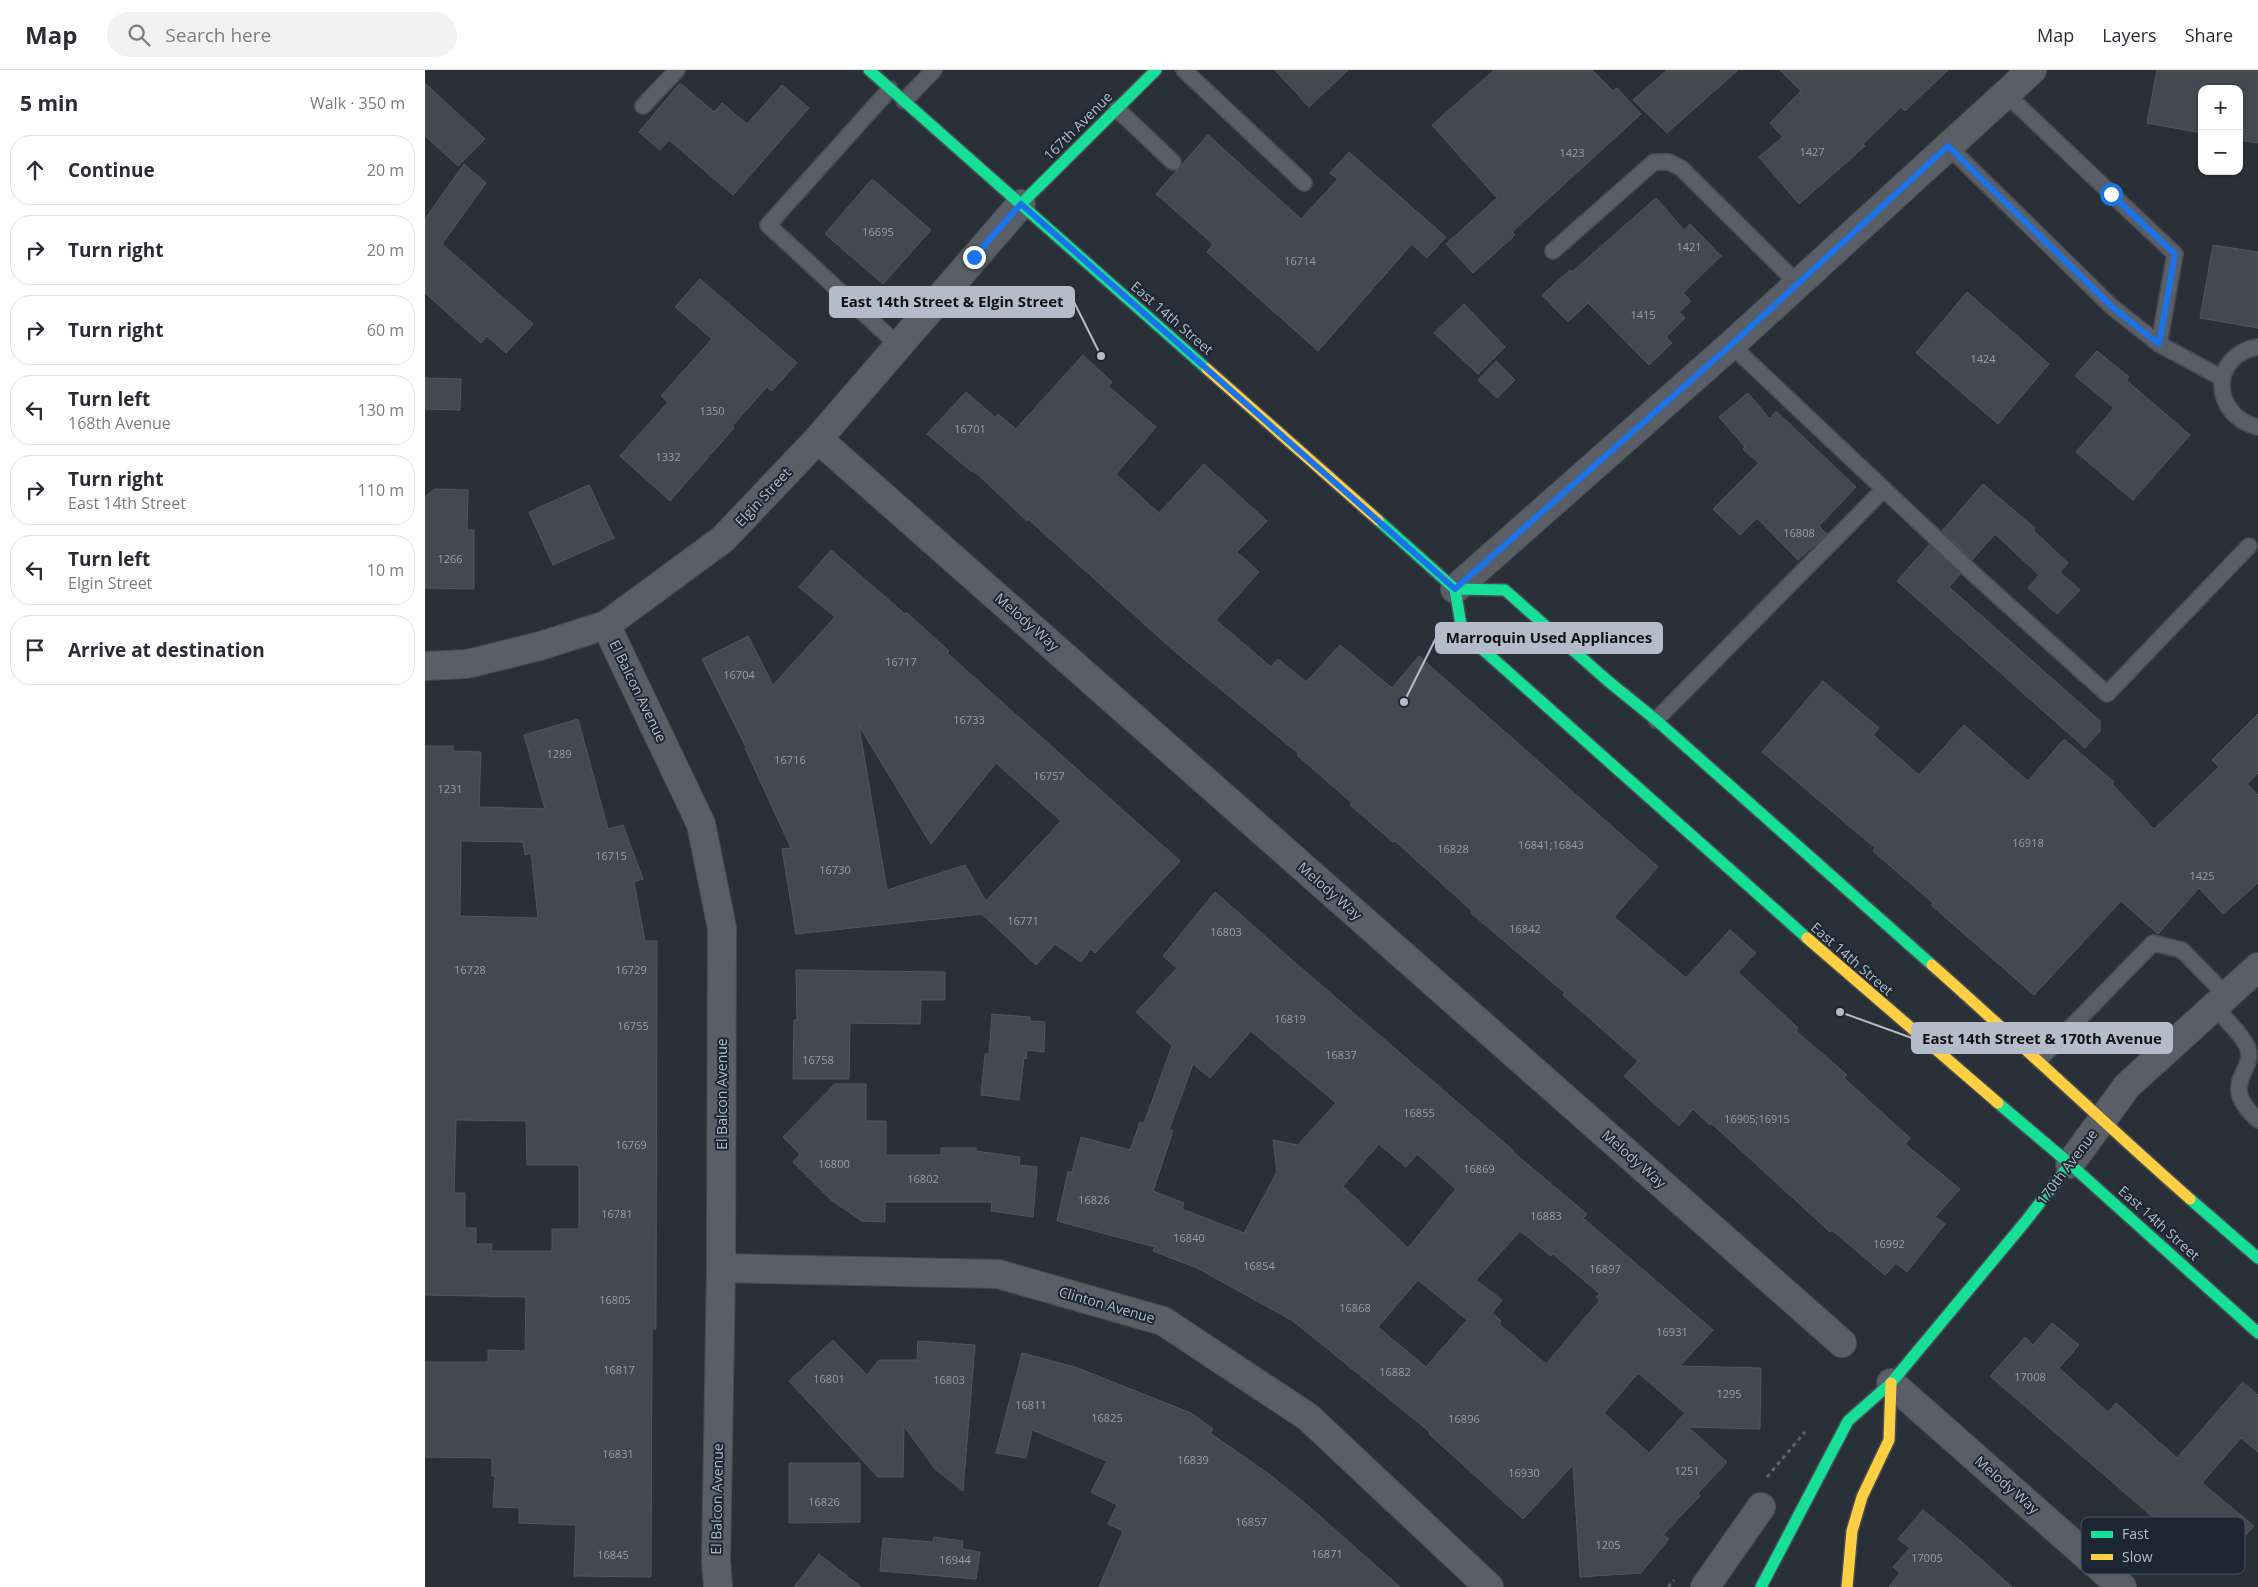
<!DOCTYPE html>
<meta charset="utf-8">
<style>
body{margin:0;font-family:"Open Sans",sans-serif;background:#f2f2f3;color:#2b2b33}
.controls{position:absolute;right:15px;top:15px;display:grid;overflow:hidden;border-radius:10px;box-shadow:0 1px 4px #0004}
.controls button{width:45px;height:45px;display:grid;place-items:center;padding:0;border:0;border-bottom:1px solid #e1e1e2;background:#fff;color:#2b2b33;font:25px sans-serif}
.stop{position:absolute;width:15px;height:15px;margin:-11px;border:4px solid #1a73e8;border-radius:50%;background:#fff}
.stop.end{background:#1a73e8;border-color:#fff;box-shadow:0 1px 5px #0008}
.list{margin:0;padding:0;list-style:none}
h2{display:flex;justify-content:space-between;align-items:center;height:65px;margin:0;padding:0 20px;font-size:21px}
h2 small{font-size:16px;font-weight:400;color:#7c7c81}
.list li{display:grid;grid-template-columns:32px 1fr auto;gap:15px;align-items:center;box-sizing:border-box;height:70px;margin:0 10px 10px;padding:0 10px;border:1px solid #e1e1e2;border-radius:20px}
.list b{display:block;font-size:19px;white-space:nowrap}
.list p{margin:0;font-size:16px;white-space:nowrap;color:#7c7c81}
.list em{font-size:16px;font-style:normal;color:#7c7c81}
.icon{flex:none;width:28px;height:28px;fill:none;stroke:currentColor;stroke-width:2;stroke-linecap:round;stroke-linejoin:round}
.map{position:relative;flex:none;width:1833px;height:1517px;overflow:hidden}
header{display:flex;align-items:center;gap:30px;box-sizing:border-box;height:70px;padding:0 25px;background:#fff;border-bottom:1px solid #e1e1e2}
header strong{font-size:24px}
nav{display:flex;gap:28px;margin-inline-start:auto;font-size:18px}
.search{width:350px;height:45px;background:#f2f2f3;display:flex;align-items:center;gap:12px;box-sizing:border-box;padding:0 18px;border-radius:28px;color:#7c7c81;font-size:19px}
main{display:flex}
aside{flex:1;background:#fff}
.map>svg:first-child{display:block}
</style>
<header>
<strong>Map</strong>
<div class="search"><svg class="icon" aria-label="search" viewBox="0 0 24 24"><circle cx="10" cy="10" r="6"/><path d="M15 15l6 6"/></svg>Search here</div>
<nav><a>Map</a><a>Layers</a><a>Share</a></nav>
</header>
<main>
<aside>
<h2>5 min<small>Walk · 350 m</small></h2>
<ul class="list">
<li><svg class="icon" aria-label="ahead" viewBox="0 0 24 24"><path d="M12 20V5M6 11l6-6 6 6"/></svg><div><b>Continue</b></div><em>20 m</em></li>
<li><svg class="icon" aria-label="right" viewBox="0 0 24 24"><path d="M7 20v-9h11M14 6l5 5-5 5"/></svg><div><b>Turn right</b></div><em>20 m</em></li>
<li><svg class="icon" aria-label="right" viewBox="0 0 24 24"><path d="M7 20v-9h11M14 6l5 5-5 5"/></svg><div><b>Turn right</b></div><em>60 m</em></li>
<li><svg class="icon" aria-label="left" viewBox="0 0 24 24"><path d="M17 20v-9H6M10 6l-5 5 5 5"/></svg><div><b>Turn left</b><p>168th Avenue</p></div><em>130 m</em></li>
<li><svg class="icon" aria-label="right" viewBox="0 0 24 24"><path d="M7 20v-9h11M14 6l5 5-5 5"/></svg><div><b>Turn right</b><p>East 14th Street</p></div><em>110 m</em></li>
<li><svg class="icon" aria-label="left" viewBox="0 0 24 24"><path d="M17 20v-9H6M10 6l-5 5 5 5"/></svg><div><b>Turn left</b><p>Elgin Street</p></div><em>10 m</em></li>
<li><svg class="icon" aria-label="arrive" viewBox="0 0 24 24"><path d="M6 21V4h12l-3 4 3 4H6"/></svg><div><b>Arrive at destination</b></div></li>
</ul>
</aside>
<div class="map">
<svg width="1833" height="1517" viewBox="0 0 1833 1517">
<rect width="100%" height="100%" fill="#2a3038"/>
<g fill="#444950" stroke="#52575f" fill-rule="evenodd">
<polygon points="850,0 923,0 884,37"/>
<polygon points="1069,0 1167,0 1188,21 1192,18 1216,44 1087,162 1090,165 1048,203 1021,174 1072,128 1007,55"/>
<polygon points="1242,0 1313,0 1242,63 1208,30"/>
<polygon points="1355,0 1523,0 1480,41 1476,37 1438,74 1440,76 1374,134 1334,87 1358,67 1345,53 1376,21"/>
<polygon points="1732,0 1833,0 1833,73 1814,70 1814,19 1777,19 1777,63 1722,53"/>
<polygon points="0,13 60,69 33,96 0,66"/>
<polygon points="255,13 289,42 297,33 322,54 357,15 384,38 308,125 244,70 235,80 214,62"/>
<polygon points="783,65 876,149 913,109 905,103 924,82 1021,167 1002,188 987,174 893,281 782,182 788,174 731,124"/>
<polygon points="39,94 61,113 17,174 108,254 81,283 62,266 56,273 0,223 0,149"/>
<polygon points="447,109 506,160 458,214 400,164"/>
<polygon points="1231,128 1259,160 1265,154 1296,186 1258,223 1266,231 1254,242 1260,248 1241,267 1247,273 1224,295 1163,233 1143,252 1117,225 1145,200 1147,202"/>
<polygon points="1788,175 1833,182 1833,258 1775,248"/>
<polygon points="275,209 372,293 347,321 342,317 307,356 309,358 245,431 195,386 243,332 236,326 287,269 250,237"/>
<polygon points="1542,222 1624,294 1573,354 1491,283"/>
<polygon points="1039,234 1080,277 1053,304 1009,263"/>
<polygon points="1672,281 1704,307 1701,310 1765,365 1708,430 1651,382 1689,338 1650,306"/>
<polygon points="658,285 687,312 683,316 731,357 691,404 734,443 779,394 842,451 812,482 834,502 791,550 846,597 853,589 881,612 915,575 967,618 994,586 1233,797 1189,847 1261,908 1305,860 1331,883 1313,902 1373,958 1371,961 1422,1005 1419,1008 1485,1068 1480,1074 1535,1119 1510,1147 1520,1154 1482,1202 1471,1193 1460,1205 1407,1160 1405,1162 1286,1053 1285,1055 1268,1039 1254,1056 1199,1006 1213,991 1138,925 1140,923 1046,843 1047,841 970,771 968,772 925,735 927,733 872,685 874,684 748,580 603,449 602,451 548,400 547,402 502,364 541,322 570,347 573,344 591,359"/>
<polygon points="1071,291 1090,310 1072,328 1053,310"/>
<polygon points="0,308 36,309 35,340 0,339"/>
<polygon points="1323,323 1345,349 1351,341 1431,417 1394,456 1402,464 1373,490 1332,448 1315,465 1288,439 1334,393 1318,379 1320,377 1294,347"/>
<polygon points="1558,414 1610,458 1608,460 1643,493 1635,502 1655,520 1632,544 1603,518 1614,505 1570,464 1547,490 1517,461"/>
<polygon points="164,415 189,468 128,495 104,442"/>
<polygon points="9,419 43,420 42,460 49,460 49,519 0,518 0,427"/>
<polygon points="1504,475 1535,504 1524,517 1675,651 1675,661 1660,678 1472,511"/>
<path d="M406,480l74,64 2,-1 42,38 -2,2 233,208 -85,92 -4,-4 -10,13 -26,-18 -19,21 -54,-51 -186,20 -14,-85 9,-1 -46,-100 1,-1 -44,-88 46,-23 25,49 62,-68 -36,-30zM434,656l72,118 65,-81 65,58 -75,80 -21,-36 -78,25z"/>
<polygon points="1398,611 1454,658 1448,665 1494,705 1539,655 1603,711 1639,669 1689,712 1687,714 1729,759 1794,697 1787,690 1833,644 1833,703 1822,714 1833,725 1833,813 1798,844 1774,818 1733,864 1696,831 1609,925 1506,835 1508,833 1500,826 1448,781 1450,778 1337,682"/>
<path d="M153,649l30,110 15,-4 20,54 -9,3 11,59h12l-1,388h-4l-1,248 -77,-1 2,-51 -57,-2v-15l-26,-1 2,-31h-3v-18l-67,-1v-95h63v-12l37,1 1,-54 -101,-2v-549h28v5l28,1 -2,55 66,2 -21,-74zM36,771l62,1 2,13 6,-2 7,65 -78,-2zM31,1050l70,1 1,44h52v64h-27v22h-61l1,-7h-16v-16h-11v-35h-11z"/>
<path d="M790,822l77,68 222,191 -1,1 74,62 -4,4 130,112 -33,36 81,2 -1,61 -72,-2 39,35 -29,31 2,3 -37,39 6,4 -28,34 -61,4 -7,-112 -50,54 -94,-85 1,-2 -137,-111 -96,-53 -44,-17 2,-4 -98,-26 11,-49h4l9,-35 49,13 10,-28 4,1 28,-77 -36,-34 41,-44 -14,-12zM826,961l85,72 -38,42 -25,-5 4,32 -33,61 -62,-24 2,-6 -31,-12 20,-60 -4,-1 24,-66 17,14zM954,1074l27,23 11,-13 39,35 -48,59 -65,-62zM1095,1161l31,25 2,-2 47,40 -4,3 4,3 -54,64 -47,-40 2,-3 -9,-8 10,-13 -26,-20zM993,1210l49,40 -41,47 -48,-40zM1213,1303l47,40 -36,40 -45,-40z"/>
<polygon points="371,900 520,902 520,930 496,930 495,954 425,953 424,1009 368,1009 369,950 372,950"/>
<polygon points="567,944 605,947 605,951 620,952 619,982 602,980 601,989 599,988 594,1030 556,1025 560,984 564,984"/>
<polygon points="410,1014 441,1014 441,1051 461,1051 461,1085 516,1085 516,1078 551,1078 551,1081 595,1087 594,1095 612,1097 608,1147 566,1141 567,1132 460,1132 460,1152 437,1151 406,1130 368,1092 375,1084 358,1067"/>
<polygon points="1627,1253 1654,1275 1634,1298 1683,1342 1691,1333 1752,1388 1818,1312 1833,1325 1833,1382 1816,1368 1777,1413 1829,1456 1790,1501 1565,1306 1600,1267 1608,1275"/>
<polygon points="408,1270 442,1305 454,1290 492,1290 493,1271 550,1275 538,1421 510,1399 479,1356 478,1407 453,1407 364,1311"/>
<polygon points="597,1283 650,1297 766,1343 788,1359 785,1363 844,1404 880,1433 975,1517 674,1517 698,1461 683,1454 692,1435 666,1422 682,1391 607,1360 601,1388 571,1383"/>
<polygon points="364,1393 435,1393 435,1452 364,1453"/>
<polygon points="1498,1440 1539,1474 1587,1517 1464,1517 1475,1503 1468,1497 1485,1478 1473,1469"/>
<polygon points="509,1467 538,1471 537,1479 555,1482 551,1509 455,1501 458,1468 508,1472"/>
<polygon points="394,1484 436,1517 369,1517"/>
</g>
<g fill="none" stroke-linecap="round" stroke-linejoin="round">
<defs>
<g id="lane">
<polyline points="759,0 879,113"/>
<polyline points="465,19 343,155 473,275"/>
<polyline points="1581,24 1750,184 1734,274"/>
<polyline points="479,31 509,0"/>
<polyline points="218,36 252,0"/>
<polyline points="692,39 748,92"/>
<polyline points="1523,76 1686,236 1734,274 1797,308"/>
<polyline points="1128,181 1229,92 1244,92 1256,98 1373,214"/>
<polyline points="1306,275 1552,507 1682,624 1824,476"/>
<path d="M1833,277c-49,8 -47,69 0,80"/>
<polyline points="1231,650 1459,419"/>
<path d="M1789,936c9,11 27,27 33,40 11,26 -31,36 11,74"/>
<polyline points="1614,990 1728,873 1757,880 1801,925"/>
</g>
<g id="street">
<polyline points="393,369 1417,1273"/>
<polyline points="1030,519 1306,275 1607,0"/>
<polyline points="181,555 276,754 297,858 296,1198 291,1491 293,1517"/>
<polyline points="0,596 42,594 115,576 181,555 298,469 393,369 596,134"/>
<polyline points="1645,1094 1702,1016 1833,897"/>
<polyline points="296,1198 573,1204 738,1251 883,1347 1064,1517"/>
<polyline points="1466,1313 1697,1517"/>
<polyline points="1280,1517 1336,1437"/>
</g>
<g id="fast">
<polyline points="444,0 782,299"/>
<polyline points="596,134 731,0"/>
<polyline points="953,450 1030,519 1037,561 1382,868"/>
<polyline points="1030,519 1080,520 1183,611 1231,650 1507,895"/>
<polyline points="1573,1033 1645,1094 1833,1263"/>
<polyline points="1765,1129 1833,1188"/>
<polyline points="1466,1313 1600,1152 1645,1094"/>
<polyline points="1336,1517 1423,1351 1466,1313"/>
</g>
<g id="slow">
<polyline points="782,299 953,450"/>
<polyline points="1382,868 1573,1033"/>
<path d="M1507,895c87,77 171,157 258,234"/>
<polyline points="1422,1517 1427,1461 1437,1427 1464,1370 1466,1313"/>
</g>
</defs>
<use href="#lane" stroke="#484c53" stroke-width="18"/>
<use href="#street" stroke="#484c53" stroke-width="30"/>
<use href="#fast" stroke="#484c53" stroke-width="14"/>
<use href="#slow" stroke="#484c53" stroke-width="14"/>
<g stroke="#5d636a" stroke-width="3" stroke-dasharray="4 4" stroke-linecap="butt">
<polyline points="1342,1407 1380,1362"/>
<polyline points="1243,1517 1249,1510"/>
</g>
<use href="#lane" stroke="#5a5e66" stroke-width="15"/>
<use href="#street" stroke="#5a5e66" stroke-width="28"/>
<use href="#fast" stroke="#16e098" stroke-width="11"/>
<use href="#slow" stroke="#ffcf43" stroke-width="11"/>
</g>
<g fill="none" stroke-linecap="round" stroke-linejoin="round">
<polyline stroke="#1a73e8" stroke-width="6" points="549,187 596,134 1030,519 1306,275 1523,76 1686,236 1734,274 1750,184 1686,124"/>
</g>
<g text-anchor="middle" stroke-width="4" stroke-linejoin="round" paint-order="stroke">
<g font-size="11" fill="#989fab">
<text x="1387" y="86">1427</text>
<text x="1147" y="87">1423</text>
<text x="453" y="166">16695</text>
<text x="1264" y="181">1421</text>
<text x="875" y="195">16714</text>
<text x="1218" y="249">1415</text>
<text x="1558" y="293">1424</text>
<text x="287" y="345">1350</text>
<text x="545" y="363">16701</text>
<text x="243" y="391">1332</text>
<text x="1374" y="467">16808</text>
<text x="25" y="493">1266</text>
<text x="476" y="596">16717</text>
<text x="314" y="609">16704</text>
<text x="544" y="654">16733</text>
<text x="134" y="688">1289</text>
<text x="365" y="694">16716</text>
<text x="624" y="710">16757</text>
<text x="25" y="723">1231</text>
<text x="1603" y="777">16918</text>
<text x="1126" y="779">16841;16843</text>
<text x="1028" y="783">16828</text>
<text x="186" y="790">16715</text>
<text x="410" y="804">16730</text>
<text x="1777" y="810">1425</text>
<text x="598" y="855">16771</text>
<text x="1100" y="863">16842</text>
<text x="801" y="866">16803</text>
<text x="45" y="904">16728</text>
<text x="206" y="904">16729</text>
<text x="865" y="953">16819</text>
<text x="208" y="960">16755</text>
<text x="916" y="989">16837</text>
<text x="393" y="994">16758</text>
<text x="994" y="1047">16855</text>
<text x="1332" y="1053">16905;16915</text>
<text x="206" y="1079">16769</text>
<text x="409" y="1098">16800</text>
<text x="1054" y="1103">16869</text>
<text x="498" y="1113">16802</text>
<text x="669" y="1134">16826</text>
<text x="192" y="1148">16781</text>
<text x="1121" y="1150">16883</text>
<text x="764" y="1172">16840</text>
<text x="1464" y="1178">16992</text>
<text x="834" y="1200">16854</text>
<text x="1180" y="1203">16897</text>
<text x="190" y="1234">16805</text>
<text x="930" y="1242">16868</text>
<text x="1247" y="1266">16931</text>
<text x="194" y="1304">16817</text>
<text x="970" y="1306">16882</text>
<text x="1605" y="1311">17008</text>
<text x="404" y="1313">16801</text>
<text x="524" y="1314">16803</text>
<text x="1304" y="1328">1295</text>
<text x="606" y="1339">16811</text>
<text x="682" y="1352">16825</text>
<text x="1039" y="1353">16896</text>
<text x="193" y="1388">16831</text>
<text x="768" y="1394">16839</text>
<text x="1262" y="1405">1251</text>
<text x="1099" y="1407">16930</text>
<text x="399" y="1436">16826</text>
<text x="826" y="1456">16857</text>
<text x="1183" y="1479">1205</text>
<text x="902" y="1488">16871</text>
<text x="188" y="1489">16845</text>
<text x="1502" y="1492">17005</text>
<text x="530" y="1494">16944</text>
</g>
<g font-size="14" fill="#b4bcc9" stroke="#1d2633">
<text transform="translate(653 56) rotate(-45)" y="5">167th Avenue</text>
<text transform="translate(747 248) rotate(41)" y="5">East 14th Street</text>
<text transform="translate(338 427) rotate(-47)" y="5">Elgin Street</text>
<text transform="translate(602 552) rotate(41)" y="5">Melody Way</text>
<text transform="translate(213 621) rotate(64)" y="5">El Balcon Avenue</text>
<text transform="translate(905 821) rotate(41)" y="5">Melody Way</text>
<text transform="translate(1427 889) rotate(41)" y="5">East 14th Street</text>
<text transform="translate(297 1024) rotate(-90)" y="5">El Balcon Avenue</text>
<text transform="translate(1209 1089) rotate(41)" y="5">Melody Way</text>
<text transform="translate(1642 1097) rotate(-53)" y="5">170th Avenue</text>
<text transform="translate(1734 1153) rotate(42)" y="5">East 14th Street</text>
<text transform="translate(682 1235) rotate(16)" y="5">Clinton Avenue</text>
<text transform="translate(1582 1415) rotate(41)" y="5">Melody Way</text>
<text transform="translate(292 1429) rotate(-89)" y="5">El Balcon Avenue</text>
</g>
</g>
<rect x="1656" y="1447" width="164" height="57" rx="8" fill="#1d2633" stroke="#4a5360" stroke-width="1"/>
<rect x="1666" y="1461" width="22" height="7" fill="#16e098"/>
<rect x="1666" y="1484" width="22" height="6" fill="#ffcf43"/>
<g font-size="14" fill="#b4bcc9">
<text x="1697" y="1469">Fast</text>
<text x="1697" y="1492">Slow</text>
</g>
<path fill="none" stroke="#b4bcc9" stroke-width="2" d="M676 286L649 232M979 632L1011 568M1415 942L1487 968"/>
<g fill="#b4bcc9" stroke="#1d2633" stroke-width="2">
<circle cx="676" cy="286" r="5"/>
<circle cx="979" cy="632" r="5"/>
<circle cx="1415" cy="942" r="5"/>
</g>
<g fill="#b4bcc9" stroke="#b4bcc9" stroke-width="2">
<rect x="405" y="217" width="244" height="30" rx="5"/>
<rect x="1011" y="553" width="226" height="30" rx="5"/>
<rect x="1487" y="953" width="260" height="30" rx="5"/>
</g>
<g font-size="15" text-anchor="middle" font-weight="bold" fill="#111">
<text x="527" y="237">East 14th Street &amp; Elgin Street</text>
<text x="1124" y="573">Marroquin Used Appliances</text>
<text x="1617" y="974">East 14th Street &amp; 170th Avenue</text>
</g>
</svg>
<div class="controls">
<button>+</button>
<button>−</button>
</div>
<div class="stop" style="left:1686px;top:124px"></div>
<div class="stop end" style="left:549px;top:187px"></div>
</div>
</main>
